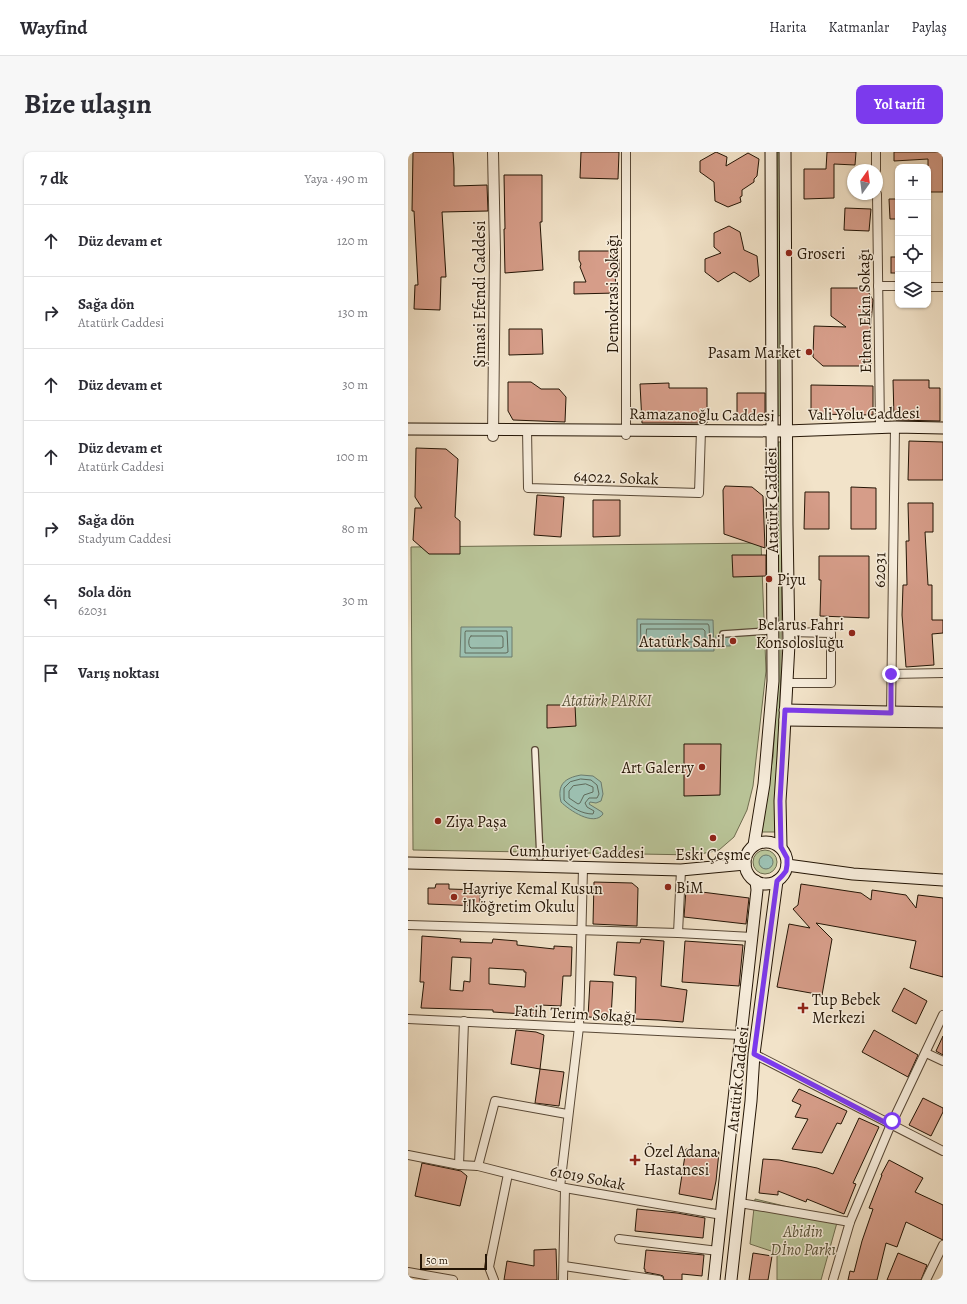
<!DOCTYPE html>
<html lang="tr">
<meta charset="utf-8">
<style>
body{margin:0;font-family:Alegreya,serif;background:#f7f7f7;color:#2b2b33}
.controls{position:absolute;right:12px;top:12px;display:grid;overflow:hidden;border-radius:8px;box-shadow:0 1px 3px #0004}
.controls button{width:36px;height:36px;display:grid;place-items:center;padding:0;border:0;border-bottom:1px solid #e1e1e2;background:#fff;color:#2b2b33;font:20px sans-serif}
.compass{position:absolute;left:439px;top:12px;width:36px;height:36px;border-radius:50%;background:#fff;box-shadow:0 1px 3px #0004;rotate:14deg}
.scale{position:absolute;left:12px;bottom:10px;width:67px;box-sizing:border-box;padding-left:4px;border:2px solid #241505;border-top:0;font-size:11px;line-height:14px;white-space:nowrap;color:#241505;-webkit-text-stroke:3px #f7eddc;paint-order:stroke}
.stop{position:absolute;width:12px;height:12px;margin:-9px;border:3px solid #7c3aed;border-radius:50%;background:#fff}
.stop.end{background:#7c3aed;border-color:#fff;box-shadow:0 1px 4px #0008}
.list{margin:0;padding:0;list-style:none}
h2{display:flex;justify-content:space-between;align-items:center;height:52px;margin:0;padding:0 16px;font-size:17px}
h2 small{font-size:13px;font-weight:400;color:#7c7c81}
.list li{display:grid;grid-template-columns:26px 1fr auto;gap:12px;align-items:center;box-sizing:border-box;height:72px;padding:0 16px;border-top:1px solid #e1e1e2}
.list b{display:block;font-size:15px;white-space:nowrap}
.list p{margin:0;font-size:13px;white-space:nowrap;color:#7c7c81}
.list em{font-size:13px;font-style:normal;color:#7c7c81}
.icon{flex:none;width:22px;height:22px;fill:none;stroke:currentColor;stroke-width:2;stroke-linecap:round;stroke-linejoin:round}
.map{position:relative;flex:none;width:535px;height:1128px;overflow:hidden;border-radius:8px}
header{display:flex;align-items:center;gap:24px;box-sizing:border-box;height:56px;padding:0 20px;background:#fff;border-bottom:1px solid #e1e1e2}
header strong{font-size:19px}
nav{display:flex;gap:22px;margin-inline-start:auto;font-size:14px}
.intro{display:flex;align-items:center;justify-content:space-between;box-sizing:border-box;height:96px;padding:0 24px}
h1{margin:0;font-size:28px}
.button{padding:10px 18px;border-radius:8px;background:#7c3aed;color:#fff;font-size:14px;font-weight:700}
main{display:flex;gap:24px;padding:0 24px}
aside{flex:1;background:#fff;border-radius:8px;box-shadow:0 1px 3px #0004}
.map>svg:first-child{display:block}
</style>
<header>
<strong>Wayfind</strong>
<nav><a>Harita</a><a>Katmanlar</a><a>Paylaş</a></nav>
</header>
<div class="intro"><h1>Bize ulaşın</h1><a class="button">Yol tarifi</a></div>
<main>
<aside>
<h2>7 dk<small>Yaya · 490 m</small></h2>
<ul class="list">
<li><svg class="icon" aria-label="ahead" viewBox="0 0 24 24"><path d="M12 20V5M6 11l6-6 6 6"/></svg><div><b>Düz devam et</b></div><em>120 m</em></li>
<li><svg class="icon" aria-label="right" viewBox="0 0 24 24"><path d="M7 20v-9h11M14 6l5 5-5 5"/></svg><div><b>Sağa dön</b><p>Atatürk Caddesi</p></div><em>130 m</em></li>
<li><svg class="icon" aria-label="ahead" viewBox="0 0 24 24"><path d="M12 20V5M6 11l6-6 6 6"/></svg><div><b>Düz devam et</b></div><em>30 m</em></li>
<li><svg class="icon" aria-label="ahead" viewBox="0 0 24 24"><path d="M12 20V5M6 11l6-6 6 6"/></svg><div><b>Düz devam et</b><p>Atatürk Caddesi</p></div><em>100 m</em></li>
<li><svg class="icon" aria-label="right" viewBox="0 0 24 24"><path d="M7 20v-9h11M14 6l5 5-5 5"/></svg><div><b>Sağa dön</b><p>Stadyum Caddesi</p></div><em>80 m</em></li>
<li><svg class="icon" aria-label="left" viewBox="0 0 24 24"><path d="M17 20v-9H6M10 6l-5 5 5 5"/></svg><div><b>Sola dön</b><p>62031</p></div><em>30 m</em></li>
<li><svg class="icon" aria-label="arrive" viewBox="0 0 24 24"><path d="M6 21V4h12l-3 4 3 4H6"/></svg><div><b>Varış noktası</b></div></li>
</ul>
</aside>
<div class="map">
<svg width="535" height="1128" viewBox="0 0 535 1128">
<rect width="100%" height="100%" fill="#f2e3c9"/>
<filter id="stains"><feTurbulence type="fractalNoise" baseFrequency=".005" numOctaves="4"/><feColorMatrix values="0 0 0 0 .2 0 0 0 0 .09 0 0 0 0 .02 0 0 0 .5 -.17"/></filter>
<radialGradient id="worn" r=".72"><stop offset=".6" stop-color="#630" stop-opacity="0"/><stop offset="1" stop-color="#630" stop-opacity=".3"/></radialGradient>
<g fill="#b9c498" stroke="#6e6c4e">
<polygon points="369,0 372,0 374,263 370,264"/>
<polygon points="370,290 374,290 373,520 367,680 352,680 365,605 370,520"/>
<polygon points="353,391 358,519 345,634 339,658 326,685 311,698 288,703 5,698 3,395"/>
<circle cx="357" cy="710" r="12"/>
<polygon points="347,1047 430,1067 413,1128 369,1128 369,1101 342,1092"/>
</g>
<g fill="#9cbfb0" stroke="#6c7b6c">
<polygon points="229,467 305,468 306,499 229,499"/>
<polygon points="53,475 104,475 104,505 52,505"/>
<rect x="308" y="484" width="14" height="10"/>
<path d="M173,623l12,1 8,6 2,12 -2,7 -5,2 -6,-1 -1,2 13,8 1,2c-9,13 -34,-4 -42,-12 -4,-17 3,-24 20,-27z"/>
<circle cx="358" cy="710" r="7"/>
</g>
<g fill="none" stroke-linecap="round" stroke-linejoin="round">
<g stroke="#606a5a" stroke-width="1">
<polygon points="233,472 300,472 301,474 302,493 300,495 234,495 233,493"/>
<polygon points="239,477 295,477 297,479 297,488 295,490 240,490 238,488"/>
<polygon points="58,479 99,479 100,500 98,501 57,501 57,481"/>
<path d="M63,484h31l1,2v9l-2,1h-30c-3,-2 -3,-10 0,-12z"/>
<path d="M173,627l10,1 6,5 2,9 -2,4h-8l-4,5 2,4 7,4 -1,3c-11,0 -21,-6 -29,-14v-12l6,-6z"/>
<polygon points="178,632 185,635 185,640 176,643 172,651 170,652 161,646 161,639 165,634"/>
</g>
</g>
<g fill="#d69d89" stroke="#241505" fill-rule="evenodd">
<polygon points="5,0 45,0 46,16 46,34 79,33 80,59 34,60 38,125 33,125 32,158 6,157 7,133 10,133 6,59 4,59"/>
<polygon points="173,0 211,0 210,27 172,26"/>
<polygon points="308,0 319,5 318,14 340,1 351,7 349,24 346,27 346,30 334,38 334,44 332,45 333,50 320,55 307,49 306,30 292,20 292,9"/>
<polygon points="419,0 448,0 447,13 426,12 426,46 396,47 396,17 418,17"/>
<polygon points="486,0 535,0 535,40 520,40 520,7 486,9"/>
<polygon points="96,23 134,23 134,70 132,70 135,118 97,121 96,77 97,77"/>
<polygon points="481,47 490,47 490,67 482,67"/>
<polygon points="437,56 463,57 461,79 436,78"/>
<polygon points="321,74 332,80 336,98 349,104 351,124 342,130 326,120 310,130 297,120 297,107 313,101 306,95 306,81"/>
<polygon points="171,99 203,99 205,103 209,101 208,107 211,107 211,119 207,119 208,141 166,142 166,130 178,130 172,115 173,112 171,108"/>
<rect x="483" y="105" width="7" height="16"/>
<polygon points="423,136 458,136 465,148 462,183 463,184 463,214 415,214 405,205 406,174 438,175 423,164"/>
<polygon points="101,177 134,177 135,202 101,203"/>
<polygon points="485,228 521,228 521,236 532,236 532,269 488,268 486,265"/>
<polygon points="100,230 123,230 133,237 151,237 158,245 157,270 105,268 100,259"/>
<polygon points="261,231 261,236 299,236 299,271 234,271 232,232"/>
<polygon points="403,233 465,234 465,263 403,262"/>
<polygon points="329,241 357,241 357,265 329,264"/>
<polygon points="501,289 535,290 535,328 500,328"/>
<polygon points="8,296 38,297 50,307 47,365 52,369 52,402 21,402 5,388 7,356 14,356 7,345"/>
<polygon points="317,334 344,335 355,344 357,396 316,382 315,338"/>
<polygon points="443,335 468,336 468,377 443,377"/>
<polygon points="397,340 421,340 421,377 396,377"/>
<polygon points="129,343 156,345 153,385 126,383"/>
<polygon points="185,348 212,348 212,384 185,385"/>
<polygon points="500,351 525,351 525,380 517,380 520,433 524,433 524,468 535,468 535,481 524,482 526,513 498,515 494,463 495,433 499,433 498,389 501,389"/>
<polygon points="324,403 358,403 358,424 325,425"/>
<polygon points="411,404 461,404 461,466 412,464 413,428 411,428"/>
<polygon points="139,553 167,553 168,574 139,576"/>
<polygon points="276,592 313,592 312,643 276,644"/>
<polygon points="186,730 224,731 230,736 229,774 185,772"/>
<polygon points="28,732 41,732 41,737 72,738 72,754 20,752 20,736 27,736"/>
<polygon points="393,732 453,741 463,748 464,738 498,743 508,756 510,743 535,746 535,825 502,816 508,789 408,771 424,787 414,843 369,835 381,772 402,776 385,757 390,753"/>
<polygon points="278,738 341,746 338,772 276,765"/>
<path d="M14,784l39,3 -1,3 32,1 1,-4 24,2v4l37,4v-3l18,1 -1,29h-8l-2,30 -21,-1 -1,10 -46,-3v-2l-72,-2 3,-26h-4zM44,805l19,1 -1,24 -6,-1 -1,10 -13,-1zM81,816l35,2v2h2l-1,15 -36,-3z"/>
<polygon points="233,787 256,789 253,834 279,838 275,870 251,868 227,867 228,825 206,823 209,790 232,791"/>
<polygon points="277,789 335,793 331,834 274,830"/>
<polygon points="182,829 205,830 203,866 180,865"/>
<polygon points="496,836 519,849 508,872 484,859"/>
<polygon points="108,878 128,880 136,883 132,917 103,912"/>
<polygon points="466,878 510,903 500,925 454,900"/>
<polygon points="535,884 535,903 528,899"/>
<polygon points="132,917 156,920 151,954 127,951"/>
<polygon points="391,937 439,959 433,972 429,971 414,1001 384,997 400,967 387,965 393,953 384,949"/>
<polygon points="515,946 535,956 535,960 523,984 501,973"/>
<polygon points="451,966 471,975 445,1031 448,1032 436,1062 399,1047 398,1050 370,1039 370,1043 351,1041 355,1007 371,1008 409,1016 425,1022"/>
<polygon points="278,997 311,1000 308,1029 304,1048 271,1042"/>
<polygon points="481,1008 515,1026 507,1040 535,1053 535,1088 498,1070 489,1095 478,1091 469,1128 440,1128 442,1119 446,1120 454,1089 465,1057 461,1056 474,1023 473,1023"/>
<polygon points="14,1011 53,1019 59,1024 52,1054 7,1044"/>
<polygon points="229,1057 269,1061 297,1066 295,1086 227,1079"/>
<polygon points="148,1097 149,1128 96,1128 99,1109 126,1114 126,1098"/>
<polygon points="238,1098 296,1103 294,1124 274,1122 274,1128 256,1128 255,1124 252,1123 237,1120 237,1117 236,1117"/>
<polygon points="345,1101 364,1104 360,1128 341,1128"/>
<polygon points="490,1101 519,1113 513,1128 479,1128"/>
</g>
<g fill="none" stroke-linecap="round" stroke-linejoin="round">
<defs>
<g id="pedestrian">
<polyline points="315,482 360,479"/>
<polyline points="127,598 132,705"/>
</g>
<g id="minor">
<polyline points="468,0 468,18"/>
<polyline points="469,42 472,276"/>
<polyline points="470,134 490,134"/>
<polyline points="520,135 535,135"/>
<polyline points="119,277 120,336 291,341 293,278"/>
<polyline points="218,283 218,0"/>
<polyline points="483,522 535,521"/>
<polyline points="379,531 423,531 423,481 381,480"/>
<polyline points="483,561 487,275"/>
<polyline points="0,773 270,781 344,785"/>
<polyline points="270,781 273,718"/>
<polyline points="0,867 333,883"/>
<polyline points="518,901 535,909"/>
<polyline points="346,902 535,999"/>
<polyline points="0,1003 51,1013 70,1014 157,1036 314,1063"/>
<polyline points="51,1013 56,869"/>
<polyline points="70,1014 87,949 159,962"/>
<polyline points="152,1035 171,875 175,716"/>
<polyline points="332,1051 442,1070"/>
<polyline points="211,1087 310,1099"/>
<polyline points="156,1114 251,1128"/>
<polyline points="0,1120 45,1128"/>
<polyline points="86,1128 81,1115 100,1022"/>
<polyline points="155,1128 157,1036"/>
<polyline points="425,1128 442,1070 481,977 535,863"/>
<polyline points="518,1128 535,1093"/>
</g>
<polyline id="tertiary" points="85,284 87,100 85,0"/>
<g id="secondary">
<polyline points="0,277 378,279 487,275 535,276"/>
<polyline points="377,558 535,561"/>
<polyline points="377,568 535,570"/>
<circle cx="358" cy="711" r="21"/>
<polyline points="346,693 356,632 365,529 363,0"/>
<polyline points="373,695 372,649 375,604 381,492 379,373 377,0"/>
<polyline points="0,711 273,718 337,712"/>
<polyline points="379,713 445,722 535,728"/>
<polyline points="306,1128 349,738 348,729"/>
<polyline points="323,1128 343,949 346,902 369,729"/>
</g>
</defs>
<use href="#pedestrian" stroke="#584836" stroke-width="8"/>
<use href="#minor" stroke="#584836" stroke-width="10"/>
<use href="#tertiary" stroke="#584836" stroke-width="12"/>
<use href="#secondary" stroke="#241505" stroke-width="13"/>
<use href="#pedestrian" stroke="#f7eddc" stroke-width="5.5"/>
<use href="#minor" stroke="#f7eddc" stroke-width="8"/>
<use href="#tertiary" stroke="#f7eddc" stroke-width="10"/>
<use href="#secondary" stroke="#f7eddc" stroke-width="11"/>
</g>
<g fill="none" stroke-linecap="round" stroke-linejoin="round">
<polyline stroke="#7c3aed" stroke-width="5" points="483,522 483,561 377,558 372,649 373,695 379,706 379,713 378,719 374,724 369,729 346,902 482,973 484,969"/>
</g>
<g fill="#8f2418" stroke="#f7eddc" stroke-width="1.5">
<circle cx="381" cy="101" r="4"/>
<circle cx="401" cy="200" r="4"/>
<circle cx="361" cy="427" r="4"/>
<circle cx="444" cy="481" r="4"/>
<circle cx="325" cy="489" r="4"/>
<circle cx="294" cy="615" r="4"/>
<circle cx="30" cy="669" r="4"/>
<circle cx="305" cy="686" r="4"/>
<circle cx="260" cy="735" r="4"/>
<circle cx="46" cy="745" r="4"/>
<path d="M393 850h4v4h4v4h-4v4h-4v-4h-4v-4h4z"/>
<path d="M225 1002h4v4h4v4h-4v4h-4v-4h-4v-4h4z"/>
</g>
<g text-anchor="middle" stroke-width="3" stroke-linejoin="round" paint-order="stroke">
<g font-size="16" fill="#241505" stroke="#f7eddc" text-anchor="start">
<text x="389" y="107">Groseri</text>
<text x="393" y="206" text-anchor="end">Pasam Market</text>
<text x="369" y="433">Piyu</text>
<text x="436" y="478" text-anchor="end">Belarus Fahri<tspan x="436" dy="18">Konsolosluğu</tspan></text>
<text x="317" y="495" text-anchor="end">Atatürk Sahil</text>
<text x="286" y="621" text-anchor="end">Art Galerry</text>
<text x="38" y="675">Ziya Paşa</text>
<text x="305" y="708" text-anchor="middle">Eski Çeşme</text>
<text x="268" y="741">BiM</text>
<text x="54" y="742">Hayriye Kemal Kusun<tspan x="54" dy="18">İlköğretim Okulu</tspan></text>
<text x="404" y="853">Tup Bebek<tspan x="404" dy="18">Merkezi</tspan></text>
<text x="236" y="1005">Özel Adana<tspan x="236" dy="18">Hastanesi</tspan></text>
</g>
<g font-size="16" fill="#241505" stroke="#f7eddc">
<text transform="translate(71 142) rotate(-90)" y="6">Şimasi Efendi Caddesi</text>
<text transform="translate(204 142) rotate(-90)" y="6">Demokrasi Sokağı</text>
<text transform="translate(456 159) rotate(-91)" y="6">Ethem Ekin Sokağı</text>
<text transform="translate(456 261) rotate(-1)" y="6">Vali Yolu Caddesi</text>
<text transform="translate(294 262) rotate(1)" y="6">Ramazanoğlu Caddesi</text>
<text transform="translate(208 325) rotate(2)" y="6">64022. Sokak</text>
<text transform="translate(363 348) rotate(-91)" y="6">Atatürk Caddesi</text>
<text transform="translate(471 418) rotate(-89)" y="6">62031</text>
<text transform="translate(169 699) rotate(1)" y="6">Cumhuriyet Caddesi</text>
<text transform="translate(167 861) rotate(3)" y="6">Fatih Terim Sokağı</text>
<text transform="translate(329 927) rotate(-84)" y="6">Atatürk Caddesi</text>
<text transform="translate(180 1025) rotate(11)" y="6">61019 Sokak</text>
</g>
<g font-size="16" font-style="italic" fill="#585238" stroke="#f7eddc">
<text x="199" y="554">Atatürk PARKI</text>
<text x="395" y="1085">Abidin<tspan x="395" dy="18">Dİno Parkı</tspan></text>
</g>
</g>
<rect width="100%" height="100%" filter="url(#stains)"/>
<rect width="100%" height="100%" fill="url(#worn)"/>
</svg>
<div class="controls">
<button>+</button>
<button>−</button>
<button><svg class="icon" aria-label="locate" viewBox="0 0 24 24"><circle cx="12" cy="12" r="6"/><path d="M12 2v4M12 18v4M2 12h4M18 12h4"/></svg></button>
<button><svg class="icon" aria-label="layers" viewBox="0 0 24 24"><path d="M12 4l9 5-9 5-9-5zM3 14l9 5 9-5"/></svg></button>
</div>
<svg class="compass" viewBox="-18 -18 36 36"><path d="M0-13l5 13h-10z" fill="#e53935"/><path d="M0 13l5-13h-10z" fill="#7c7c81"/></svg>
<div class="scale">50 m</div>
<div class="stop" style="left:484px;top:969px"></div>
<div class="stop end" style="left:483px;top:522px"></div>
</div>
</main>
